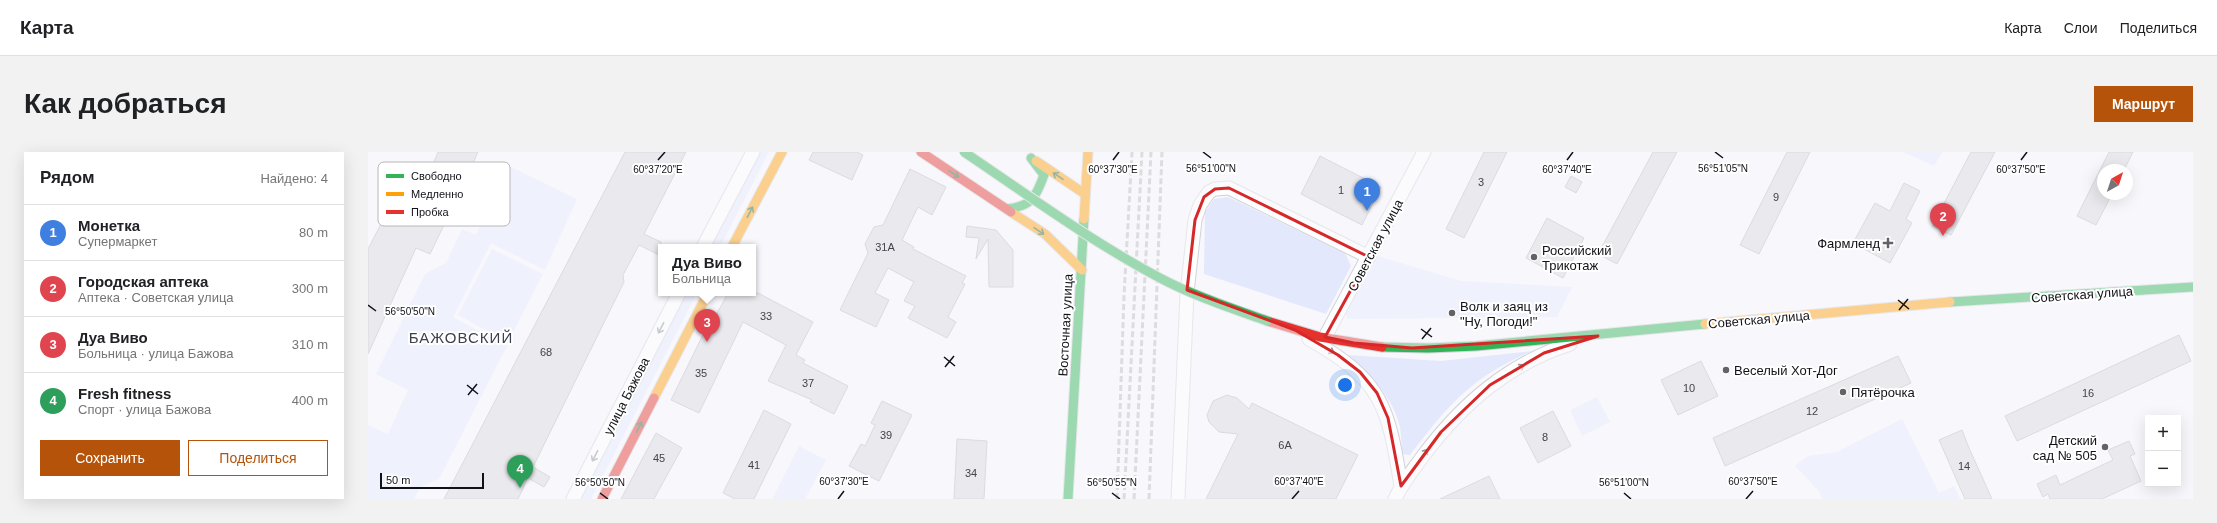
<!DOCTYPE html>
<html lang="ru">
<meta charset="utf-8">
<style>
body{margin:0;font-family:Helvetica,sans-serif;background:#f2f2f2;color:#202124}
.controls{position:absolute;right:12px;bottom:12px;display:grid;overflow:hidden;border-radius:0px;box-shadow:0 4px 16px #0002}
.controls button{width:36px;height:36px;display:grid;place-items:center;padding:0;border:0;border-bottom:1px solid #e0e0e0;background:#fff;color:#202124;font:20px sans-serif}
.compass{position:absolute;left:1729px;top:12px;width:36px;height:36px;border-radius:50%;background:#fff;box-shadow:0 4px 16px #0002;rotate:39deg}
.scale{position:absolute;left:12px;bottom:10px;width:104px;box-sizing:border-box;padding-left:4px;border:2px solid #111218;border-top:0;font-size:11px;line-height:14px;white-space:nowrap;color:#111218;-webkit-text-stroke:3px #fff;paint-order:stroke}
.you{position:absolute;left:977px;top:233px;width:14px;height:14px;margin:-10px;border:3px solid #fff;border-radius:50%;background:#1a73e8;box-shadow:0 0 0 6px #1a73e833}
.badge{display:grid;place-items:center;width:26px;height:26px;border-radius:50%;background:#b45309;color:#fff;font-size:13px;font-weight:700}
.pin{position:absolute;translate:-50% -33px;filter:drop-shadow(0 1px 2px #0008)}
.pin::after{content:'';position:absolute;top:21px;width:14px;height:12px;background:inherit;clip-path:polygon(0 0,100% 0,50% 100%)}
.popup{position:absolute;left:290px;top:92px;width:98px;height:52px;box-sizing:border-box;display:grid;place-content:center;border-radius:0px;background:#fff;filter:drop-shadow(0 1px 3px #0005);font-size:13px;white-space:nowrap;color:#757577}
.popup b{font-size:15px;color:#202124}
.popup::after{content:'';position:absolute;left:50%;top:100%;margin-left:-8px;border:8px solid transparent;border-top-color:#fff}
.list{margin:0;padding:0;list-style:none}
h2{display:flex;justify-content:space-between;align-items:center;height:52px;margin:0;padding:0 16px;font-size:17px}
h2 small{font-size:13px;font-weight:400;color:#757577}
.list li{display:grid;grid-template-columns:26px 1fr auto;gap:12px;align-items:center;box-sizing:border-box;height:56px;padding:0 16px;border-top:1px solid #e0e0e0}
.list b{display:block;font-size:15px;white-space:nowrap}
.list p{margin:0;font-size:13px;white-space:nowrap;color:#757577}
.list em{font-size:13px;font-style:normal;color:#757577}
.actions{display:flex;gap:8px;padding:12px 16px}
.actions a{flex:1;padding:9px 0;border:1px solid #b45309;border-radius:0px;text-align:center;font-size:14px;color:#b45309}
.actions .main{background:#b45309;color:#fff}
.map{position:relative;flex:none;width:1825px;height:347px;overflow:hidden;border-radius:0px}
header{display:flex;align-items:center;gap:24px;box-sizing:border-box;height:56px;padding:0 20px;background:#fff;border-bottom:1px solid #e0e0e0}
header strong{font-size:19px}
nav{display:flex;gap:22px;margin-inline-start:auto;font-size:14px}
.intro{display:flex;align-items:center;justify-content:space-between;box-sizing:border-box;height:96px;padding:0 24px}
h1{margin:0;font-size:28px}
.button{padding:10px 18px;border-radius:0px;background:#b45309;color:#fff;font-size:14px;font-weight:700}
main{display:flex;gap:24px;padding:0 24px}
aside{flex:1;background:#fff;border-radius:0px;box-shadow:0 4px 16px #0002}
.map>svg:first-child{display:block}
</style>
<header>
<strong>Карта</strong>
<nav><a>Карта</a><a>Слои</a><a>Поделиться</a></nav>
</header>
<div class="intro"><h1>Как добраться</h1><a class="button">Маршрут</a></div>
<main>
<aside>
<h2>Рядом<small>Найдено: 4</small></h2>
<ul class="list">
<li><span class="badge" style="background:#3f7fe0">1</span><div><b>Монетка</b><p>Супермаркет</p></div><em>80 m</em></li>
<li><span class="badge" style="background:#e0444e">2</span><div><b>Городская аптека</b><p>Аптека · Советская улица</p></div><em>300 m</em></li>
<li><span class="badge" style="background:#e0444e">3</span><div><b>Дуа Виво</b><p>Больница · улица Бажова</p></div><em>310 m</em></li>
<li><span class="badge" style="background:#2e9e5b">4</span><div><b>Fresh fitness</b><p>Спорт · улица Бажова</p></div><em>400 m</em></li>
</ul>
<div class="actions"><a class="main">Сохранить</a><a>Поделиться</a></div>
</aside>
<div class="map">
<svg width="1825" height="347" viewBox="0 0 1825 347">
<rect width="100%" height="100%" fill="#f7f7fc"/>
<g fill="#e4e8fd">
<polygon points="391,0 401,0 352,95 342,95"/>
<polygon points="1535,0 1574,0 1566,14"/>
<polygon points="141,14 209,47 177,118 123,91 85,165 139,194 71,327 52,335 46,347 0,347 0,273 20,282 40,238 8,222 57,122 78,111 94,77 108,83"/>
<polygon points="860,45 977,101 983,114 958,162 836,122 837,60 846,47"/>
<polygon points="124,97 175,122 140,190 90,163"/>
<polygon points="1006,103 1093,129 1204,135 1189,165 979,167 977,157"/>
<polygon points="318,141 329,141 223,347 212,347"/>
<path d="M1165,199c-60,24 -85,54 -123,104l-8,-1c0,-9 -1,-18 -2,-27 -6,-28 -31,-55 -52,-72l93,6z"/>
<polygon points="1229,245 1242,270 1214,284 1202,258"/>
<polygon points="1534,267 1571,341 1586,334 1592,347 1455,347 1451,339 1427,314 1440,304 1469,300"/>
<polygon points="431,294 458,308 437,347 404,347"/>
</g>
<g fill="#d8d8dd" stroke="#b8b8be">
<polygon points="70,0 110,0 93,38 102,42 95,55 55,36"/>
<polygon points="257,0 318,0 276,82 293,90 293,104 271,93 255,123 256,130 165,315 182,325 176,335 160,326 150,347 76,347"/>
<polygon points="445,0 489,0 495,3 484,28 441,8"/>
<polygon points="1116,0 1139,0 1096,86 1078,77"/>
<polygon points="1285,0 1309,0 1249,112 1230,102"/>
<polygon points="1419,0 1442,0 1391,102 1372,93"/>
<polygon points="1603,0 1627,0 1583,83 1564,74"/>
<polygon points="1741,0 1765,0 1756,18 1735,18 1735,42 1744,42 1728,73 1709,64"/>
<polygon points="952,4 1013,35 994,73 933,42"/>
<polygon points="542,17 578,35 564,63 550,55 534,88 546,95 545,97 598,124 594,131 597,132 580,165 588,170 579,186 540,166 547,154 536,149 546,130 520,116 507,141 521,148 508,175 472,158 500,101 497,92 506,75 515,73"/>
<polygon points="1203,24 1214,30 1208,41 1197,35"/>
<polygon points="1536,31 1552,39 1538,67 1544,71 1522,111 1485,91 1507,51 1522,59"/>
<polygon points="46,56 77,71 62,102 48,96 0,202 0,97 15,68"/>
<polygon points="1179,66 1216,86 1195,126 1158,106"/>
<polygon points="599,74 628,78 645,98 645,135 621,135 620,87 608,107 611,86 598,85"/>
<polygon points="360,141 390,141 445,170 428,203 437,208 435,211 480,234 466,262 442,250 444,248 400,229 418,193 375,170 331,261 303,248 344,164 347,165"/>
<polygon points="1811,183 1823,209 1649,289 1637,264"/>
<polygon points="1530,204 1543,231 1357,314 1345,286"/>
<polygon points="1333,209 1350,244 1310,263 1293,228"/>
<polygon points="859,243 869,246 881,257 884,251 990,303 968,347 838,347 870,282 851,280 841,270 839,263 845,249"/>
<polygon points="514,249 544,263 511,329 481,314 493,292 497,294 507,273 503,271"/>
<polygon points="396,258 423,272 386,347 367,347 355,341"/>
<polygon points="1185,259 1203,294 1170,311 1152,276"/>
<polygon points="1594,278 1601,296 1624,347 1597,347 1571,288"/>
<polygon points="288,281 314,296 286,347 253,347"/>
<polygon points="589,287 619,289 616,347 586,347"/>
<polygon points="1761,289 1767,302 1762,304 1773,329 1734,347 1682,347 1680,342 1675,345 1669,332 1688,323 1692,333 1745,308 1740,298"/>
<polygon points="1121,324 1132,347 1072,347"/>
</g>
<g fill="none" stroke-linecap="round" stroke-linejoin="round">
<defs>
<g id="street">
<polyline points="335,95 385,0"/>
<polyline points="957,185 1056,0"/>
<path d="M941,187c73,41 79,66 92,147"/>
<polyline points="205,347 311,141"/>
<polyline points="810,347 819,141 827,68 832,53 841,40 847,37 861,36 1001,105"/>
<path d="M1027,347c7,-16 18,-29 28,-43 39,-52 85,-92 147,-112"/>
</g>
<g id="fast">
<path d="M639,57c25,-3 29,-12 37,-34l-13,-17"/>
<polyline points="1582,150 1825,135"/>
<polyline points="1014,195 1060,196 1108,194 1337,172"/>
<polyline points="700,347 716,67"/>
</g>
<g id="slow">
<polyline points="668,9 717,42"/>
<polyline points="643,60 677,82 714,118"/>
<polyline points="716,67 720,0"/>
<polyline points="364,95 414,0"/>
<polyline points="1337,172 1582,150"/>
<polyline points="286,246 340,141"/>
</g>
<g id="jam">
<polyline points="553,0 643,60"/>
<polyline points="899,169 952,185 1014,195"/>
<polyline points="234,347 286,246"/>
</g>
</defs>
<use href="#street" stroke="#d2d3d8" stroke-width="15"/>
<use href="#fast" stroke="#d2d3d8" stroke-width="11"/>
<use href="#slow" stroke="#d2d3d8" stroke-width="11"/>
<use href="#jam" stroke="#d2d3d8" stroke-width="11"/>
<use href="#street" stroke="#fefeff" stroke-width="13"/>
<use href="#fast" stroke="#30b455" stroke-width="9"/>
<use href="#slow" stroke="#ff9f0a" stroke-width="9"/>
<use href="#jam" stroke="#e5322d" stroke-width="9"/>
<g stroke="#bcbcbe" stroke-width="3" stroke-dasharray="6 3" stroke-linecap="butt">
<polyline points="749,347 756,144 764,0"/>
<polyline points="756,347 774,0"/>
<polyline points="766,347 783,0"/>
<polyline points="781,347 794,0"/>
</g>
<defs>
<path id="fast-bridge" d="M596,0c64,43 128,90 196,126 34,18 71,30 107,43"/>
</defs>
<use href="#fast-bridge" stroke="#d2d3d8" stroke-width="11" stroke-linecap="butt"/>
<use href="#fast-bridge" stroke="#30b455" stroke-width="9"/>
</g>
<defs><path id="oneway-shaft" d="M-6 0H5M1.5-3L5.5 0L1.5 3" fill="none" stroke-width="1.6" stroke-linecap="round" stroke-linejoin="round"/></defs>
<g stroke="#206336">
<use href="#oneway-shaft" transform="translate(586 22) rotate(33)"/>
<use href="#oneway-shaft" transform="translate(690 24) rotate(-146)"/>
<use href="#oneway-shaft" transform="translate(382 60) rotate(-63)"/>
<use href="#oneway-shaft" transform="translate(671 79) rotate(34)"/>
<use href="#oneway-shaft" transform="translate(271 275) rotate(-63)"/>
</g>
<g stroke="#939497">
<use href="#oneway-shaft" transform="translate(293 176) rotate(117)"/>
<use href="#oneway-shaft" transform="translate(961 198) rotate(30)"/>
<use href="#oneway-shaft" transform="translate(1151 216) rotate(-32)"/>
<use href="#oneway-shaft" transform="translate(1056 302) rotate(-53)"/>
<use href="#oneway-shaft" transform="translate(227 304) rotate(117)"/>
</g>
<path d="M0 0H1825V347H0ZM861,36l140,69 -44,80 29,6 58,5 186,-12 -54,17 -54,32 -49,47 -40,54 -13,-68 -11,-25 -17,-21 -22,-17 -43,-25 -108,-40 8,-70 9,-23 11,-8z" fill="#f7f7fc" fill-opacity=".55" fill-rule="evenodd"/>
<path fill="none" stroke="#d62828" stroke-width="3" stroke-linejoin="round" d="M861,36l140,69 -44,80 29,6 58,5 186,-12 -54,17 -54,32 -49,47 -40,54 -13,-68 -11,-25 -17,-21 -22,-17 -43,-25 -108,-40 8,-70 9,-23 11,-8z"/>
<path fill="none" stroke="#111218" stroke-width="1.5" d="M835,0l8,6M1347,0l8,6M290,8l7,-8M745,8l6,-8M1199,8l6,-8M1653,8l6,-8M1530,148l11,9M0,153l8,6M1531,158l9,-11M1053,177l11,8M1054,187l9,-11M576,205l11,9M577,215l9,-11M99,233l11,9M100,243l9,-11M232,341l8,6M744,341l8,6M1256,341l7,6M470,347l6,-8M924,347l7,-8M1378,347l7,-8"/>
<g fill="#626268" stroke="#fff" stroke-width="1.5">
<path d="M1518 85h4v4h4v4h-4v4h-4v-4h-4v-4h4z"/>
<circle cx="1166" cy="105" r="4"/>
<circle cx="1084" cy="161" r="4"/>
<circle cx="1358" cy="218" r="4"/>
<circle cx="1475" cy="240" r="4"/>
<circle cx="1737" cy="295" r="4"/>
</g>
<g text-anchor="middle" stroke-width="4" stroke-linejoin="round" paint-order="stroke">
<g font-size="11" fill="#434449">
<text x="1113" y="34">3</text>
<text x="973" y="42">1</text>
<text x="1408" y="49">9</text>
<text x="517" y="99">31А</text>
<text x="398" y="168">33</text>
<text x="178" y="204">68</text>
<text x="333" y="225">35</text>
<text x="440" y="235">37</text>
<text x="1321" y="240">10</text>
<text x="1720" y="245">16</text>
<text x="1444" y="263">12</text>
<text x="518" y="287">39</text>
<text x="1177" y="289">8</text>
<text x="917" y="297">6А</text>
<text x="291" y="310">45</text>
<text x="386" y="317">41</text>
<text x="1596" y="318">14</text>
<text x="603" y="325">34</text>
</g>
<g font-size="13" fill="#111218" stroke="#fff" text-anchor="start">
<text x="1512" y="96" text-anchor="end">Фармленд</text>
<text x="1174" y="103">Российский<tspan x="1174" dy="15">Трикотаж</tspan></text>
<text x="1092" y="159">Волк и заяц из<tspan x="1092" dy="15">"Ну, Погоди!"</tspan></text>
<text x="1366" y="223">Веселый Хот-Дог</text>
<text x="1483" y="245">Пятёрочка</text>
<text x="1729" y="293" text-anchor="end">Детский<tspan x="1729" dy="15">сад № 505</tspan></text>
</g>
<g font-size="13" fill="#111218" stroke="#fff">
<text transform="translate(1007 93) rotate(-62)" y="5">Советская улица</text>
<text transform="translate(1714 142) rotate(-4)" y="5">Советская улица</text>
<text transform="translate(1391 167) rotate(-5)" y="5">Советская улица</text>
<text transform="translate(697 173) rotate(-87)" y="5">Восточная улица</text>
<text transform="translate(258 244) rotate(-63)" y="5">улица Бажова</text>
</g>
<g font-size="15" letter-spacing="1" fill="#3e404e" stroke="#fff">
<text x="93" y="191">БАЖОВСКИЙ</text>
</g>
</g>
<rect x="10" y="10" width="132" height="64" rx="6" fill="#fff" stroke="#b8b8ba" stroke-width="1"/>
<rect x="18" y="22" width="18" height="4" fill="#30b455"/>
<rect x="18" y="40" width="18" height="4" fill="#ff9f0a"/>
<rect x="18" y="58" width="18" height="4" fill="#e5322d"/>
<g font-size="11" fill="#111218">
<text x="43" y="28">Свободно</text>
<text x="43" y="46">Медленно</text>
<text x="43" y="64">Пробка</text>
</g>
<g font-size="10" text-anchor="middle" fill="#111218" stroke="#fff" stroke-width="4" stroke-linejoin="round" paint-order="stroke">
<text x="843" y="20">56°51'00"N</text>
<text x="1355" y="20">56°51'05"N</text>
<text x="290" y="21">60°37'20"E</text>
<text x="745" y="21">60°37'30"E</text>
<text x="1199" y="21">60°37'40"E</text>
<text x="1653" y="21">60°37'50"E</text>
<text x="42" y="163">56°50'50"N</text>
<text x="476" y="333">60°37'30"E</text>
<text x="931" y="333">60°37'40"E</text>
<text x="1385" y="333">60°37'50"E</text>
<text x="232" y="334">56°50'50"N</text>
<text x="744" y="334">56°50'55"N</text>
<text x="1256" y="334">56°51'00"N</text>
</g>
</svg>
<div class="controls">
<button>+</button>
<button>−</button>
</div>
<svg class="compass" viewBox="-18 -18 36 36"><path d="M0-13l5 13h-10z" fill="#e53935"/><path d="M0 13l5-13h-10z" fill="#757577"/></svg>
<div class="scale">50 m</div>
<div class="you"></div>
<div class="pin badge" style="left:999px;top:59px;background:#3f7fe0">1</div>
<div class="pin badge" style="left:1575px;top:84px;background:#e0444e">2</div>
<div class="pin badge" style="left:339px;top:190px;background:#e0444e">3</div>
<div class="popup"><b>Дуа Виво</b>Больница</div>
<div class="pin badge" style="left:152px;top:336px;background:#2e9e5b">4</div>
</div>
</main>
